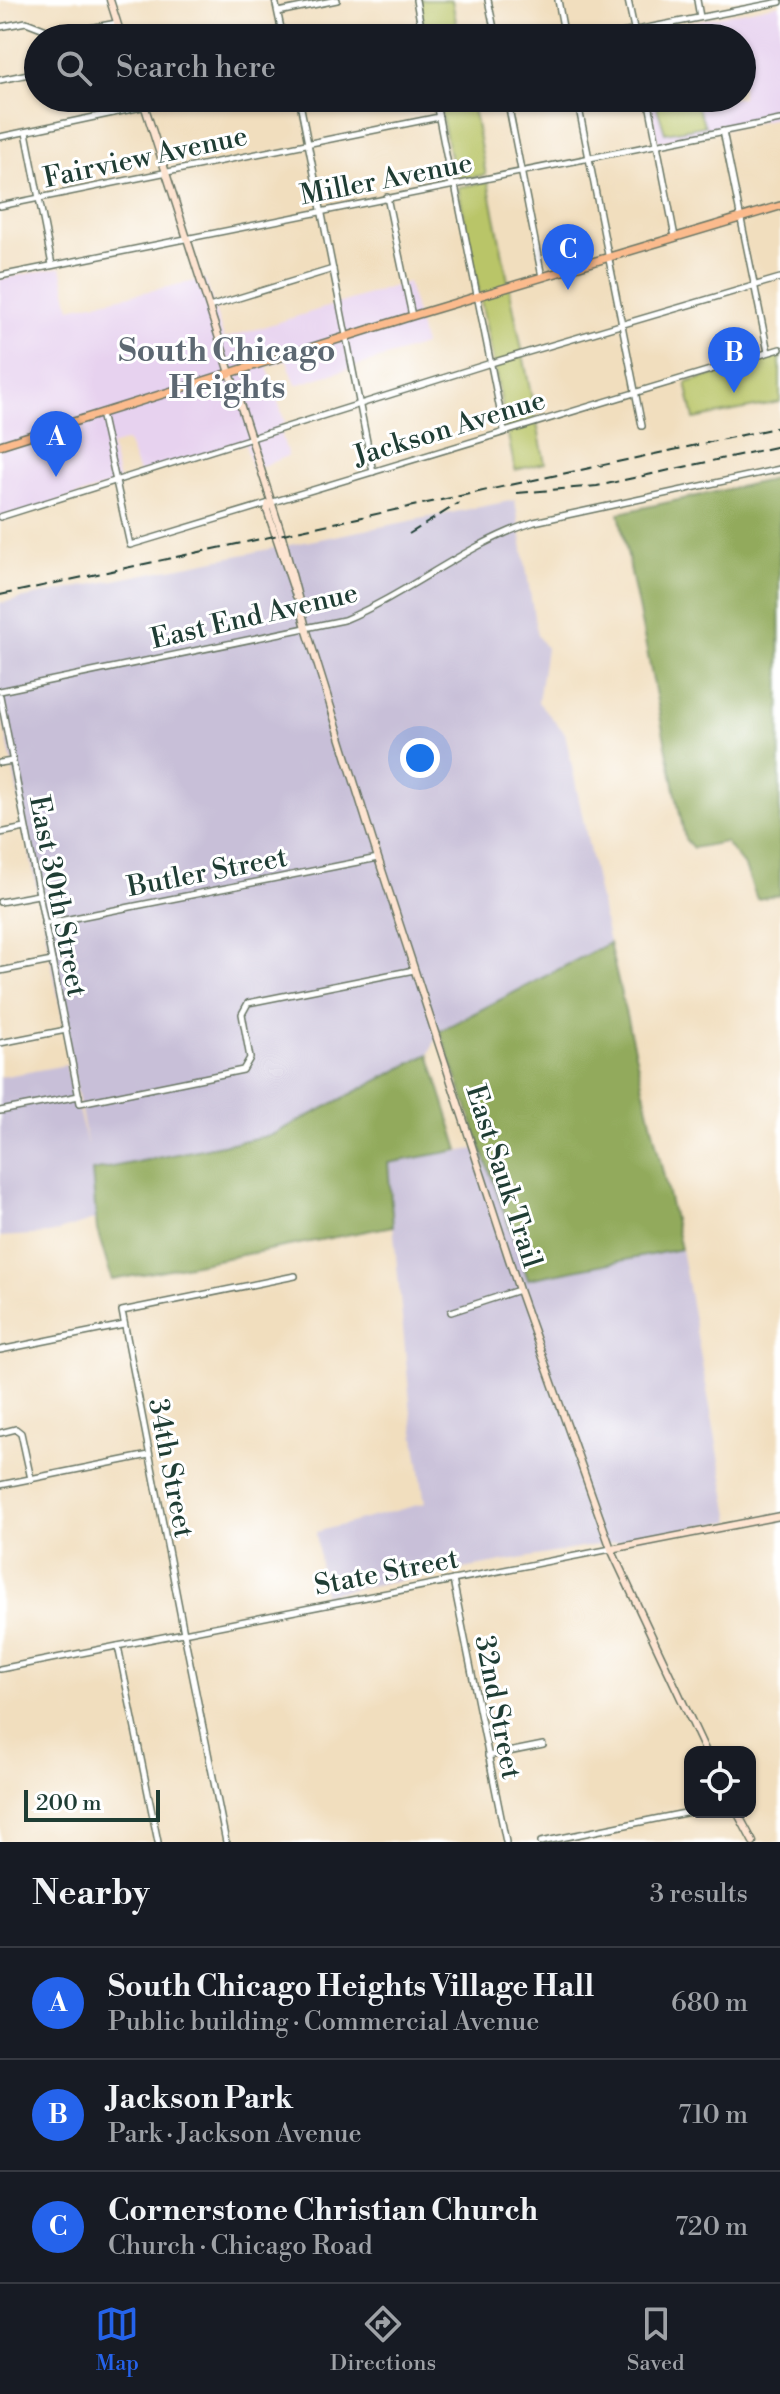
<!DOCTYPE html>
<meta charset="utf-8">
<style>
body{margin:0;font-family:"Libre Bodoni",serif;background:#20242c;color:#f1f3f6}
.controls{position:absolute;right:24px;bottom:24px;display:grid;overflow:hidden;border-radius:16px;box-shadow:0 2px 6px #0004}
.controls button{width:72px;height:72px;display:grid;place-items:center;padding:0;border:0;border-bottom:2px solid #363941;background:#171b24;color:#f1f3f6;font:40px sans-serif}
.scale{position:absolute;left:24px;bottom:20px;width:136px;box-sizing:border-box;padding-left:8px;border:4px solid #1f3d34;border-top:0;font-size:22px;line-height:28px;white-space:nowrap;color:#1f3d34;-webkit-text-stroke:6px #fff;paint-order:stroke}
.you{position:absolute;left:420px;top:758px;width:28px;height:28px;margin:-20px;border:6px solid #fff;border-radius:50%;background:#1a73e8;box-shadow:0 0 0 12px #1a73e833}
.badge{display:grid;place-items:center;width:52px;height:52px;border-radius:50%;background:#2563eb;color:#fff;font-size:26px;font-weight:700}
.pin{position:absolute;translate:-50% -66px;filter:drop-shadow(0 2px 4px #0008)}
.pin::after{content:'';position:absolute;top:42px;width:28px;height:24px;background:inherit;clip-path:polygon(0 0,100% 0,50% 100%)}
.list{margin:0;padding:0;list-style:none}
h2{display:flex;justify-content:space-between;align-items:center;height:104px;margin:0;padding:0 32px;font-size:34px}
h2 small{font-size:26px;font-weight:400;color:#9ea1a6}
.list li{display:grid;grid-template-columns:52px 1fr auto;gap:24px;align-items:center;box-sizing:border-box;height:112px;padding:0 32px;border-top:2px solid #363941}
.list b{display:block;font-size:30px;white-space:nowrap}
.list p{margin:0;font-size:26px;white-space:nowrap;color:#9ea1a6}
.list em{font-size:26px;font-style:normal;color:#9ea1a6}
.icon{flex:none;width:44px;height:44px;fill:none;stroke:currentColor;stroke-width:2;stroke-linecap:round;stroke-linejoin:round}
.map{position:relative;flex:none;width:780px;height:1842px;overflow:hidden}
.search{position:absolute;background:#171b24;box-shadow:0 2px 6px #0004;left:24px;right:24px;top:24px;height:88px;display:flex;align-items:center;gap:20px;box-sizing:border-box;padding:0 28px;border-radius:44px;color:#9ea1a6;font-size:30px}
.sheet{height:440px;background:#171b24}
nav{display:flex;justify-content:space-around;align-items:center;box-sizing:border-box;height:112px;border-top:2px solid #363941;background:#171b24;font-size:22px;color:#9ea1a6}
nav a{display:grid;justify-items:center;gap:4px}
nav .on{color:#2563eb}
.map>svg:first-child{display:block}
</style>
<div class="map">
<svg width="780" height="1842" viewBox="0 0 780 1842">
<rect width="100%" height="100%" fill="#fff"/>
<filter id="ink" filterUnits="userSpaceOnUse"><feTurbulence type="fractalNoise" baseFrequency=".0125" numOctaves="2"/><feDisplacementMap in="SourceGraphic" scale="16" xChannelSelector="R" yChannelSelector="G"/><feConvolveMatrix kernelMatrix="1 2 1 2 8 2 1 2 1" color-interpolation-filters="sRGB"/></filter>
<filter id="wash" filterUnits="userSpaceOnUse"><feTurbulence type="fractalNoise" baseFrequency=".006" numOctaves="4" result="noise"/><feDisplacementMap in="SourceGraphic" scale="32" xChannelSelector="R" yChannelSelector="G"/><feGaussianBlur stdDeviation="1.8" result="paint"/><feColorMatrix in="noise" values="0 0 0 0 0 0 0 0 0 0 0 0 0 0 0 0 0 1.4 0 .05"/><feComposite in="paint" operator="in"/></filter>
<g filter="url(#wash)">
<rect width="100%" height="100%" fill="#f1debe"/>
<g fill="#e7d2ef">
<polygon points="780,4 780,117 658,142 649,98 742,98 742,38 638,38 637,33"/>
<polygon points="61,267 70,308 205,279 224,339 408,282 424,345 296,385 287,360 267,366 285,423 279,426 288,456 252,470 245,443 140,475 127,441 111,446 119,482 0,521 0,279"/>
</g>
<g fill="#c8bfd8">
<polygon points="515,500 537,635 546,648 538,702 565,733 609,943 440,1031 429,1054 272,1135 93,1171 97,1219 49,1234 0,1237 0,1077 66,1065 88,1147 0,703 0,603"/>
<polygon points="482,1148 528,1278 681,1249 731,1521 324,1594 316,1532 425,1503 411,1412 387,1162"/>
</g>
<g fill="#b9c567" stroke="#6c814e" stroke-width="2">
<polygon points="419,0 452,0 459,38 426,38"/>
<polygon points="699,25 702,38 646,38 647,35"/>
<polygon points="438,98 471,98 486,175 455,180"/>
<polygon points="654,98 694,98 705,126 665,133"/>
<polygon points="488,182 545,463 515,470 458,187"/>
<polygon points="780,355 780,402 694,419 686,383"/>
</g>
<g fill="#92aa5c" stroke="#587448" stroke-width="2">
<polygon points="779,478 780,895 757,899 745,867 725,842 693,848 685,839 619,513"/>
<polygon points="609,943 681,1249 528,1279 440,1031"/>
<polygon points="429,1054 459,1150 388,1163 393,1226 112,1280 97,1230 92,1171 272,1135"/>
</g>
</g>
<g filter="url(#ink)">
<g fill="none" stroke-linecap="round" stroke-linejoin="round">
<defs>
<g id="street">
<polyline points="275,0 283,38"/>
<polyline points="416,0 423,38"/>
<polyline points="488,0 496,38"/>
<polyline points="558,0 565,38"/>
<polyline points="628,0 636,38"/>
<polyline points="697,0 700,17"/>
<polyline points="278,12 337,0"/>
<polyline points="0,27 26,22 57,34 117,23"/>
<polyline points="596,38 780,2"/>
<polyline points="0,80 38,72"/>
<polyline points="299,98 373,472"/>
<polyline points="435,98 452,185"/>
<polyline points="507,98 542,277"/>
<polyline points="577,98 642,426"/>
<polyline points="648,98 675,237"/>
<polyline points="723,131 768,352"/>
<polyline points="26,132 52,265"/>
<polyline points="0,137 184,98"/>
<polyline points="455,185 504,430"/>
<polyline points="387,197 412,316"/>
<polyline points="0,206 439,117"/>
<polyline points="0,276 780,120"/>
<polyline points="209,307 333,269"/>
<polyline points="101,413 130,545 780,349"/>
<polyline points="0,517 491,363 780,278"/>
<path d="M0,691l344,-71c67,-28 120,-75 190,-98l246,-53"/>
<polyline points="0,696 80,1103 243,1070 250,1058 242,1014 248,1003 414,970"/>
<polyline points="0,763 12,761"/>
<polyline points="0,833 25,828"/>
<polyline points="0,902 38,895"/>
<polyline points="44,924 378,858"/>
<polyline points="0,971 52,961"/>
<polyline points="0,1043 66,1030"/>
<polyline points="0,1111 79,1096"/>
<polyline points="451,1312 519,1290"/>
<polyline points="0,1350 124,1325"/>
<polyline points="0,1433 16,1429 21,1433 31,1479"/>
<polyline points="0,1485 149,1455"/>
<polyline points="453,1580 506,1842"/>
<polyline points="184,1633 122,1311 295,1276"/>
<polyline points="184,1633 226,1842"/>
<polyline points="118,1646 158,1842"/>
<polyline points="0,1669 611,1549"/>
<polyline points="488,1756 543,1745"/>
<polyline points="541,1842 690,1812"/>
</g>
<g id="secondary">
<polyline points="110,0 122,38"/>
<polyline points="142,98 281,532 306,628 378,858 519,1290 611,1549 706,1752"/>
<polyline points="269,503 267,510 296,596"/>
<polyline points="611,1549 780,1516"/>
<polyline points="737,1812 753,1842"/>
</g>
<polyline id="primary" points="0,445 412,316 780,206"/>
</defs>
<use href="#street" stroke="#687564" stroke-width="8"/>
<use href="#secondary" stroke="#687564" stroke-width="9"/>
<use href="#primary" stroke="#687564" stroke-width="10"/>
<use href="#street" stroke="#fff" stroke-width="5"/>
<use href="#secondary" stroke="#fde4d1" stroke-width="6"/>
<use href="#primary" stroke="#fbbb8d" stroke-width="7"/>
<g stroke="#1f3d34" stroke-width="2" stroke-dasharray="12 6" stroke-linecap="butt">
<polyline points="517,493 597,486 780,446"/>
<polyline points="409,534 459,503"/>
<polyline points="0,595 780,427"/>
</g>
</g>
</g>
<g text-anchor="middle" stroke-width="6" stroke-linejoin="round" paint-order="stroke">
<g font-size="28" fill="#1f3d34" stroke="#fff">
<text transform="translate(145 156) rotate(-12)" y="10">Fairview Avenue</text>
<text transform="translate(386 178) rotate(-11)" y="10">Miller Avenue</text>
<text transform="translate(449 427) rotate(-17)" y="10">Jackson Avenue</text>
<text transform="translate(254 615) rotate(-13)" y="10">East End Avenue</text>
<text transform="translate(207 871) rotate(-11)" y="10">Butler Street</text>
<text transform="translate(59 896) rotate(79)" y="10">East 30th Street</text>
<text transform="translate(505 1176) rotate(72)" y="10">East Sauk Trail</text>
<text transform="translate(172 1468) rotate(79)" y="10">34th Street</text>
<text transform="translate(386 1571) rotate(-11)" y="10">State Street</text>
<text transform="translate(499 1707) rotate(79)" y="10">32nd Street</text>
</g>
<g font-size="32" font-weight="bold" fill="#5d6872" stroke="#fff">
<text x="227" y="361">South Chicago<tspan x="227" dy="37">Heights</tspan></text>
</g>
</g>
</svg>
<div class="controls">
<button><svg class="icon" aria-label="locate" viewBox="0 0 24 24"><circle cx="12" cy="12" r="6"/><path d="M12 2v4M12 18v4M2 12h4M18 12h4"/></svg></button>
</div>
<div class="scale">200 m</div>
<div class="you"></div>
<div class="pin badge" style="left:56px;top:477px">A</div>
<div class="pin badge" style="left:734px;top:393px">B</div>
<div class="pin badge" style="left:568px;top:290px">C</div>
<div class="search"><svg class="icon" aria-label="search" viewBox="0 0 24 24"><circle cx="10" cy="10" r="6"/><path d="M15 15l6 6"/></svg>Search here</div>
</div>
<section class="sheet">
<h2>Nearby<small>3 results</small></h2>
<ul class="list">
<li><span class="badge">A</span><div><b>South Chicago Heights Village Hall</b><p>Public building · Commercial Avenue</p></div><em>680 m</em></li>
<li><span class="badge">B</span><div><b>Jackson Park</b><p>Park · Jackson Avenue</p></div><em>710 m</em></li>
<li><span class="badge">C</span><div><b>Cornerstone Christian Church</b><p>Church · Chicago Road</p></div><em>720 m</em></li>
</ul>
</section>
<nav>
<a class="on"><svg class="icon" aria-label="map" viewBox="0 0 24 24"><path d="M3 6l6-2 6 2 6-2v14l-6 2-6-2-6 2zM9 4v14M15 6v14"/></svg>Map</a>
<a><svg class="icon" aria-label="directions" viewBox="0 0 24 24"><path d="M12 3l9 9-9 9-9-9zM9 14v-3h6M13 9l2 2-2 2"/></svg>Directions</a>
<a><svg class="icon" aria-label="saved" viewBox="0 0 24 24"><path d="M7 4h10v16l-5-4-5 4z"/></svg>Saved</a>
</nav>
